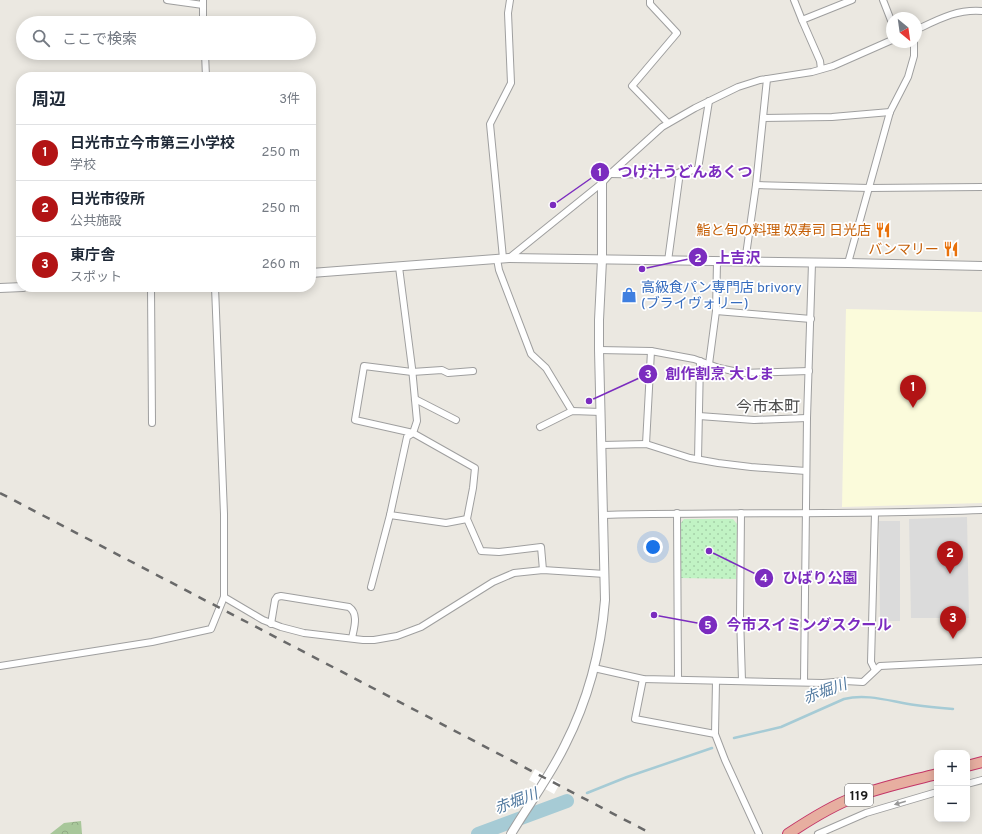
<!DOCTYPE html>
<html lang="ja">
<meta charset="utf-8">
<style>
body{margin:0;font-family:Overpass,"Noto Sans JP",sans-serif;background:#f6f6f7;color:#1f2937}
.controls{position:absolute;right:12px;bottom:12px;display:grid;overflow:hidden;border-radius:8px;box-shadow:0 2px 10px #0003}
.controls button{width:36px;height:36px;display:grid;place-items:center;padding:0;border:0;border-bottom:1px solid #e0e1e3;background:#fff;color:#1f2937;font:20px sans-serif}
.compass{position:absolute;left:886px;top:12px;width:36px;height:36px;border-radius:50%;background:#fff;box-shadow:0 2px 10px #0003;rotate:151deg}
.you{position:absolute;left:653px;top:547px;width:14px;height:14px;margin:-10px;border:3px solid #fff;border-radius:50%;background:#1a73e8;box-shadow:0 0 0 6px #1a73e833}
.badge{display:grid;place-items:center;width:26px;height:26px;border-radius:50%;background:#b21415;color:#fff;font-size:13px;font-weight:700}
.pin{position:absolute;translate:-50% -33px;filter:drop-shadow(0 1px 2px #0008)}
.pin::after{content:'';position:absolute;top:21px;width:14px;height:12px;background:inherit;clip-path:polygon(0 0,100% 0,50% 100%)}
.list{margin:0;padding:0;list-style:none}
h2{display:flex;justify-content:space-between;align-items:center;height:52px;margin:0;padding:0 16px;font-size:17px}
h2 small{font-size:13px;font-weight:400;color:#747a83}
.list li{display:grid;grid-template-columns:26px 1fr auto;gap:12px;align-items:center;box-sizing:border-box;height:56px;padding:0 16px;border-top:1px solid #e0e1e3}
.list b{display:block;font-size:15px;white-space:nowrap}
.list p{margin:0;font-size:13px;white-space:nowrap;color:#747a83}
.list em{font-size:13px;font-style:normal;color:#747a83}
.icon{flex:none;width:22px;height:22px;fill:none;stroke:currentColor;stroke-width:2;stroke-linecap:round;stroke-linejoin:round}
.map{position:relative;flex:none;width:982px;height:834px;overflow:hidden}
.search{position:absolute;background:#fff;box-shadow:0 2px 10px #0003;left:16px;top:16px;width:300px;height:44px;display:flex;align-items:center;gap:10px;box-sizing:border-box;padding:0 14px;border-radius:22px;color:#747a83;font-size:15px}
.panel{position:absolute;background:#fff;box-shadow:0 2px 10px #0003;left:16px;top:72px;width:300px;height:220px;border-radius:16px}
.map>svg:first-child{display:block}
</style>
<div class="map">
<svg width="982" height="834" viewBox="0 0 982 834">
<defs>
<pattern id="forest-crowns" width="20" height="18" patternUnits="userSpaceOnUse"><rect width="20" height="18" fill="#a8c79a"/><path d="M2 6a3 3 0 1 1 6 0M12 15a3 3 0 1 1 6 0" fill="none" stroke="#90aa84"/></pattern>
<pattern id="park-dots" width="8" height="8" patternUnits="userSpaceOnUse"><rect width="8" height="8" fill="#c1f3c4"/><path d="M2 2h.1M6 6h.1" fill="none" stroke="#a5d0a8" stroke-width="1.8" stroke-linecap="round"/></pattern>
</defs>
<rect width="100%" height="100%" fill="#ebe8e1"/>
<polygon fill="#fbfbdb" points="846,309 982,312 982,503 842,507"/>
<polygon fill="url(#forest-crowns)" points="81,821 82,834 42,834 50,834 64,823"/>
<polygon fill="url(#park-dots)" points="684,519 733,519 737,524 736,579 680,578 681,523"/>
<g fill="#dbdbdb">
<polygon points="967,517 969,618 911,618 909,519"/>
<polygon points="879,521 900,521 900,621 880,621"/>
</g>
<polygon fill="#fff" points="535,769 560,783 554,794 529,780"/>
<g fill="none" stroke-linecap="round" stroke-linejoin="round">
<g stroke="#a6cbd5" stroke-width="2.5">
<path d="M734,738l47,-11 63,-28c24,-6 48,3 71,6 13,2 25,3 38,4"/>
<polyline points="587,793 627,777 712,748"/>
</g>
<polyline stroke="#a6cbd5" stroke-width="14" points="478,834 567,801"/>
<defs>
<g id="minor">
<polyline points="167,0 203,5"/>
<polyline points="203,0 203,23"/>
<polyline points="650,0 650,4 677,33 632,86 668,123"/>
<polyline points="794,0 802,20"/>
<polyline points="883,0 892,23"/>
<path d="M916,30c23,-11 41,-21 66,-19"/>
<polyline points="205,53 206,77"/>
<polyline points="821,69 820,61 802,20 852,0"/>
<polyline points="763,118 832,117 890,112"/>
<path d="M610,174c28,0 62,3 88,-5l11,-68"/>
<polyline points="756,185 869,188 982,187"/>
<polyline points="503,258 490,124 511,83 508,13 510,0"/>
<polyline points="509,258 602,183 610,174 662,127 695,108 738,87 760,80 812,72 833,66 892,40"/>
<polyline points="497,259 499,270 531,354 546,368 572,411"/>
<polyline points="668,261 680,172"/>
<polyline points="745,262 756,185 767,79"/>
<polyline points="848,263 890,112 908,77 914,56 914,42"/>
<polyline points="151,287 152,423"/>
<polyline points="716,311 811,319"/>
<polyline points="599,350 651,351 694,359 719,368 743,373 809,371"/>
<polyline points="709,364 716,311 717,262"/>
<polyline points="473,371 448,373 442,370 412,372 364,366 355,420 413,433 475,468 473,488 467,519 481,551 499,552 541,547 543,570"/>
<polyline points="415,399 456,420"/>
<polyline points="699,416 754,420 807,418"/>
<polyline points="540,427 572,411 601,412"/>
<polyline points="646,444 651,351"/>
<polyline points="602,445 646,444 690,458 718,463 751,467 806,471"/>
<polyline points="698,459 700,361"/>
<polyline points="677,513 678,679"/>
<polyline points="741,513 740,616 742,681"/>
<polyline points="875,513 871,662 875,670"/>
<polyline points="390,515 446,523 467,519"/>
<path d="M604,515c126,-3 252,0 378,-5"/>
<polyline points="371,587 390,515 407,437 413,433 417,421 412,368 399,267"/>
<polyline points="224,597 263,620 281,627 304,633 363,640 374,640 397,636 421,627 493,582 514,573 543,570 605,574"/>
<path d="M271,624l4,-24 2,-3 4,-1 68,11c10,7 5,21 3,31"/>
<polyline points="0,666 152,642 211,629 224,597 224,514 215,287"/>
<polyline points="594,668 643,679 823,683 845,681 863,682 880,666 982,661"/>
<polyline points="643,679 635,719 715,734"/>
<polyline points="716,681 715,734 725,760 759,834"/>
<polyline points="804,682 807,418 812,263"/>
<polyline points="967,784 982,780"/>
<polyline points="818,834 866,813 937,792"/>
</g>
<g id="tertiary">
<polyline points="311,273 509,258 848,263 982,266"/>
<polyline points="0,288 23,287"/>
<path d="M511,834c18,-30 39,-58 54,-89 23,-45 36,-95 40,-145l-6,-250v-30l3,-60v-77"/>
</g>
<g id="trunk">
<polyline points="967,766 982,762"/>
<path d="M788,834c21,-14 43,-28 67,-37 26,-10 55,-16 82,-23"/>
</g>
</defs>
<use href="#minor" stroke="#9f9f9f" stroke-width="8"/>
<use href="#tertiary" stroke="#9f9f9f" stroke-width="10"/>
<use href="#trunk" stroke="#c33567" stroke-width="12"/>
<use href="#minor" stroke="#fff" stroke-width="6"/>
<use href="#tertiary" stroke="#fff" stroke-width="8"/>
<use href="#trunk" stroke="#e7aea0" stroke-width="10"/>
<polyline stroke="#696969" stroke-width="2.5" stroke-dasharray="8 8" stroke-linecap="butt" points="0,493 652,834"/>
</g>
<defs><path id="oneway-solid" d="M-6-.8H1V-3.2L6.5 0L1 3.2V.8H-6Z"/></defs>
<use fill="#989898" href="#oneway-solid" transform="translate(900 803) rotate(164)"/>
<defs>
<symbol id="restaurant-bare" viewBox="-9 -9 18 18"><path d="M-5-6h1v4h1v-4h1v4h1v-4h1v5L-1.5 .5V6h-2V.5L-5-1ZM5-6V6H3V1.5H1.5Q1.5-4 5-6Z" fill="#e8710a" stroke="#fff" stroke-width="2.5" paint-order="stroke"/></symbol>
<symbol id="shop-bare" viewBox="-9 -9 18 18"><path d="M-5-2.5h2.3a2.7 3.5 0 0 1 5.4 0H5L5.5 6h-11ZM-1.5-2.5h3a1.5 2.3 0 0 0-3 0Z" fill="#3f7fe0" stroke="#fff" stroke-width="2.5" paint-order="stroke"/></symbol>
</defs>
<g fill-rule="evenodd">
<use href="#restaurant-bare" x="872" y="219" width="22" height="22"/>
<use href="#restaurant-bare" x="940" y="238" width="22" height="22"/>
<use href="#shop-bare" x="618" y="284" width="22" height="22"/>
</g>
<g text-anchor="middle" stroke-width="3.5" stroke-linejoin="round" paint-order="stroke">
<rect fill="#fff" stroke="#5f5f5f" stroke-width="1" x="845" y="784" width="28" height="22" rx="3"/>
<g font-size="13" font-weight="bold" fill="#1b1b1b">
<text x="859" y="800">119</text>
</g>
<g font-size="14" fill="#c56008" stroke="#fff" text-anchor="end">
<text x="871" y="235">鮨と旬の料理 奴寿司 日光店</text>
<text x="939" y="254">バンマリー</text>
</g>
<g font-size="14" fill="#366cbe" stroke="#fff" text-anchor="start">
<text x="641" y="292">高級食パン専門店 brivory<tspan x="641" dy="16">(ブライヴォリー)</tspan></text>
</g>
<g font-size="15" font-style="italic" fill="#527aa0" stroke="#fff">
<text transform="translate(825 691) rotate(-20)" y="5">赤堀川</text>
<text transform="translate(516 801) rotate(-21)" y="5">赤堀川</text>
</g>
<g font-size="16" fill="#4e4e4e" stroke="#fff">
<text x="768" y="412">今市本町</text>
</g>
</g>
<path fill="none" stroke="#7b2cbf" stroke-width="1.5" d="M553 205L600 172M642 269L698 257M589 401L648 374M709 551L764 578M654 615L708 625"/>
<g fill="#7b2cbf" stroke="#fff" stroke-width="1.5">
<circle cx="553" cy="205" r="4"/>
<circle cx="642" cy="269" r="4"/>
<circle cx="589" cy="401" r="4"/>
<circle cx="709" cy="551" r="4"/>
<circle cx="654" cy="615" r="4"/>
<circle cx="600" cy="172" r="10"/>
<circle cx="698" cy="257" r="10"/>
<circle cx="648" cy="374" r="10"/>
<circle cx="764" cy="578" r="10"/>
<circle cx="708" cy="625" r="10"/>
</g>
<g font-size="12" text-anchor="middle" font-weight="bold" fill="#fff">
<text x="600" y="176">1</text>
<text x="698" y="262">2</text>
<text x="648" y="378">3</text>
<text x="764" y="582">4</text>
<text x="708" y="629">5</text>
</g>
<g font-size="15" text-anchor="middle" font-weight="bold" fill="#7b2cbf" stroke="#fff" stroke-width="3.5" stroke-linejoin="round" paint-order="stroke">
<text x="685" y="177">つけ汁うどんあくつ</text>
<text x="738" y="263">上吉沢</text>
<text x="720" y="379">創作割烹 大しま</text>
<text x="820" y="583">ひばり公園</text>
<text x="809" y="630">今市スイミングスクール</text>
</g>
</svg>
<div class="controls">
<button>+</button>
<button>−</button>
</div>
<svg class="compass" viewBox="-18 -18 36 36"><path d="M0-13l5 13h-10z" fill="#e53935"/><path d="M0 13l5-13h-10z" fill="#747a83"/></svg>
<div class="you"></div>
<div class="pin badge" style="left:913px;top:408px">1</div>
<div class="pin badge" style="left:950px;top:574px">2</div>
<div class="pin badge" style="left:953px;top:639px">3</div>
<div class="search"><svg class="icon" aria-label="search" viewBox="0 0 24 24"><circle cx="10" cy="10" r="6"/><path d="M15 15l6 6"/></svg>ここで検索</div>
<section class="panel">
<h2>周辺<small>3件</small></h2>
<ul class="list">
<li><span class="badge">1</span><div><b>日光市立今市第三小学校</b><p>学校</p></div><em>250 m</em></li>
<li><span class="badge">2</span><div><b>日光市役所</b><p>公共施設</p></div><em>250 m</em></li>
<li><span class="badge">3</span><div><b>東庁舎</b><p>スポット</p></div><em>260 m</em></li>
</ul>
</section>
</div>
